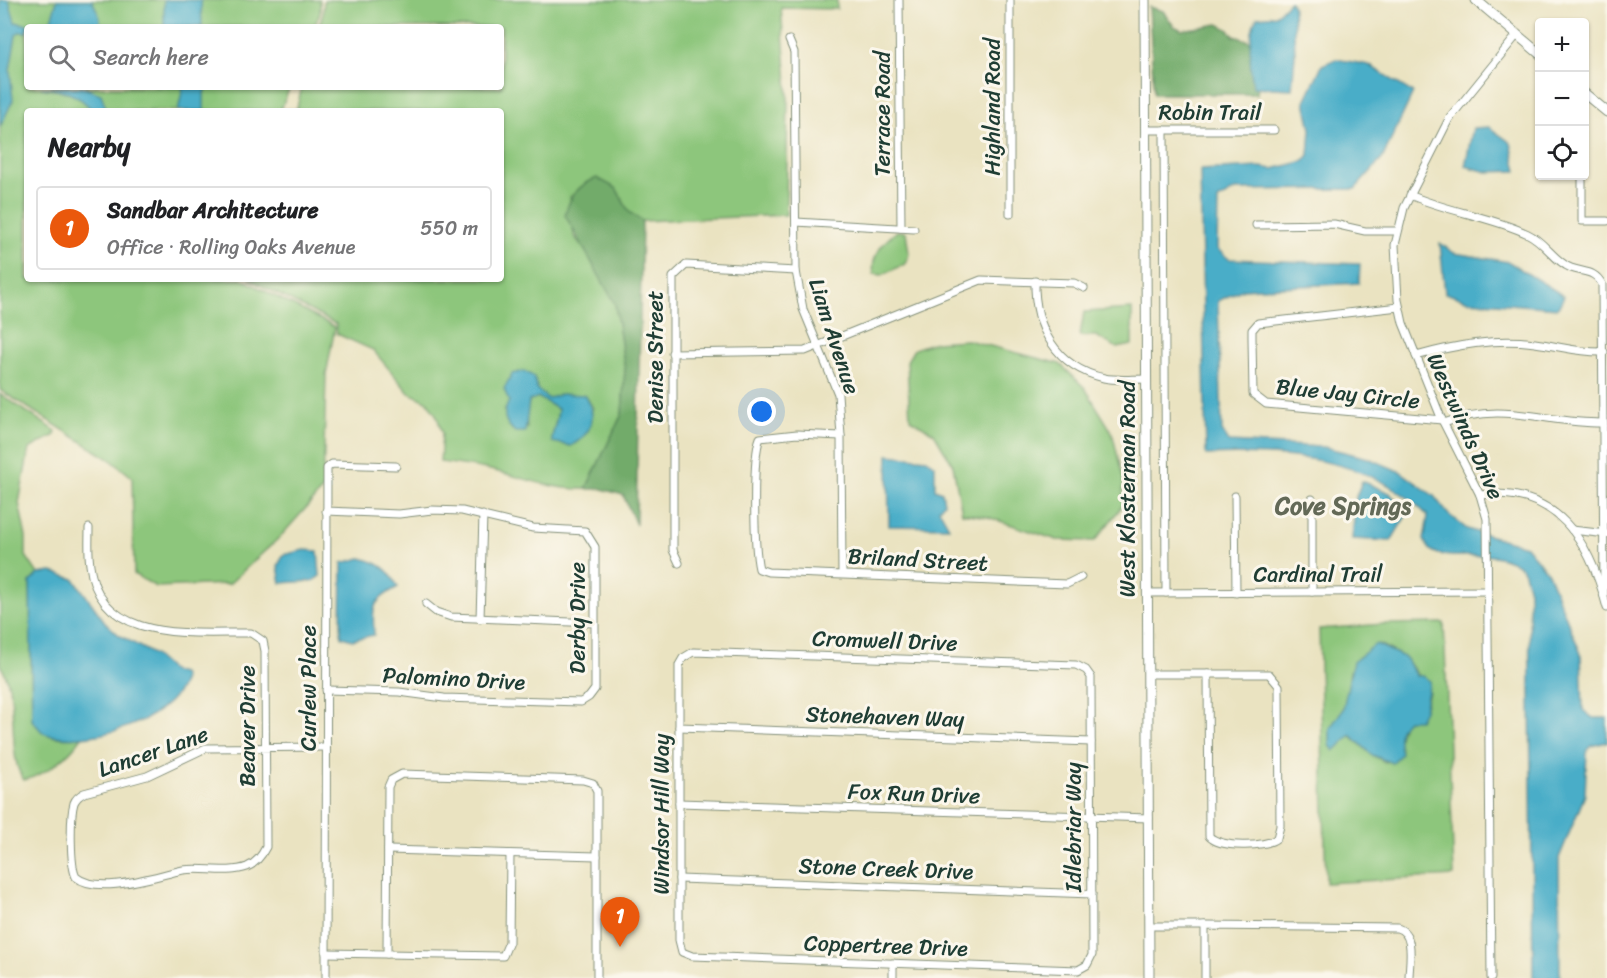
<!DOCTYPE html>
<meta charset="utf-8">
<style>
body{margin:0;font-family:Sriracha,sans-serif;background:#f2f2f2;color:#202124}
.controls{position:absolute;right:18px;top:18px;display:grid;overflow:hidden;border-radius:6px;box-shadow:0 2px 4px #0004}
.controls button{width:54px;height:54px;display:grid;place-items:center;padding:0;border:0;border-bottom:2px solid #e0e0e0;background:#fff;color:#202124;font:30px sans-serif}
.you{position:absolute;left:762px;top:412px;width:21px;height:21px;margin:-15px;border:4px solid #fff;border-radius:50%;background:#1a73e8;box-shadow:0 0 0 9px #1a73e833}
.badge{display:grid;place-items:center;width:39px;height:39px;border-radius:50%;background:#ea580c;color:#fff;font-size:20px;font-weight:700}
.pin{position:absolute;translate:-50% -50px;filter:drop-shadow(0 2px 3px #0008)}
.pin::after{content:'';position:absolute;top:32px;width:21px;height:18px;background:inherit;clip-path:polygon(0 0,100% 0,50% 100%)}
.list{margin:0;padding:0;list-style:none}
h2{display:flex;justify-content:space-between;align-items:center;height:78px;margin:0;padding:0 24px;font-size:26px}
h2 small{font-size:20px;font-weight:400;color:#757577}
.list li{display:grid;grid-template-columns:39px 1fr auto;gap:18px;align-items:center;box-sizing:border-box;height:84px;margin:0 12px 12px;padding:0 12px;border:2px solid #e0e0e0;border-radius:6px}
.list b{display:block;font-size:22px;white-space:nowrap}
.list p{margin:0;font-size:20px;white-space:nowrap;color:#757577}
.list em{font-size:20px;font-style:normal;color:#757577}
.icon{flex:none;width:33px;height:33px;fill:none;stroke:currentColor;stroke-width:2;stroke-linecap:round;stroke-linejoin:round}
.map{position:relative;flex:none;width:1607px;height:978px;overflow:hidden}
.search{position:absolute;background:#fff;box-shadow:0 2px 4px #0004;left:24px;top:24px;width:480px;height:66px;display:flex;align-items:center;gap:15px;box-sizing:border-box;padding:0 21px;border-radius:6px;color:#757577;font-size:22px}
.panel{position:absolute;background:#fff;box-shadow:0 2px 4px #0004;left:24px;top:108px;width:480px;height:174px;border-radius:6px}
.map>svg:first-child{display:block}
</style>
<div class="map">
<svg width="1607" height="978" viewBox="0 0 1607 978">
<rect width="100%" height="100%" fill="#fbf7ec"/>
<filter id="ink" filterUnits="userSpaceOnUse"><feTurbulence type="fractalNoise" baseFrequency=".0167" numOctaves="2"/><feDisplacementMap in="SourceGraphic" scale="12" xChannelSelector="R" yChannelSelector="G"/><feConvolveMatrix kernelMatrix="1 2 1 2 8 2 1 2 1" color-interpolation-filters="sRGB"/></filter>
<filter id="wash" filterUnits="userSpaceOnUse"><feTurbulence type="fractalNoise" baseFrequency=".008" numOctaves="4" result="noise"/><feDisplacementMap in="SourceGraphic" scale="24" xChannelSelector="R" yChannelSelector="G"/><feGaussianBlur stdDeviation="1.35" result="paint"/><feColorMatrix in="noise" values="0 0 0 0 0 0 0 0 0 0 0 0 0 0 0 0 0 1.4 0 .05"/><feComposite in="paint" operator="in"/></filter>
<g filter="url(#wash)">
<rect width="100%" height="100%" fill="#eae3c1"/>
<g fill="#8dc67b" stroke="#568258" stroke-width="1.5" fill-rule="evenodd">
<polygon points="0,0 320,0 320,13 314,27 27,27 27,87 290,87 280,111 27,111 27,279 242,279 335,327 326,375 323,489 280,537 229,584 156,587 134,574 132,477 111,460 0,390"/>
<path d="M324,0h513v9l-56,-1 7,87 -2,120 -144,6 -13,-9 -13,-24 -29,-6 -17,15 4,39 14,18 27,50 10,65 -3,45 -36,75c-36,1 -66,-13 -100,-20 -15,-3 -31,-5 -46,-7l2,-29 -5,-17 -10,-15 -18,-8 -36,-43 -36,-16 -1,-10 -87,-45h252v-168h-205l6,-24h199v-60h-183l5,-13zM534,377l3,12 11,10 37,-4 8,13 -22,38 -19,-4c0,-13 6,-21 6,-33l-20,-12 -9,4 -3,13 1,14 -23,-17z"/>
<path d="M897,231l9,1 3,22 -4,10 -23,11 -8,-1c-4,-18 9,-32 23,-43z"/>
<polygon points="1132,309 1132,345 1117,348 1096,336 1080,336 1084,312"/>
<polygon points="967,340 1060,364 1085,388 1112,432 1123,478 1123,505 1095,541 1057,540 988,517 962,513 953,465 934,433 910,419 907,361 914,349 935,342"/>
<path d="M0,394l56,37 -1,4 -26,14 -10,54 7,34v19l12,18 -8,8 2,138c16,20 25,18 50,17 -12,18 -36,38 -58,43 -19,-24 -2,-83 -24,-115z"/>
<path d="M1444,623l10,253 -128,7 -7,-254 65,-5zM1379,644l27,14 23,34 -5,18 -21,13 -6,21 4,7 -16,11 -13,-7 -22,-20 -16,15 -4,-16 10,-17 7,-21 3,-25 9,-14z"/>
</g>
<g fill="#72ab6b" stroke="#487450" stroke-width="1.5">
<polygon points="1149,7 1163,11 1174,26 1182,30 1218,24 1228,29 1234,36 1251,41 1253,87 1258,86 1257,94 1154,94"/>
<path d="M597,178l19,10 13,24 13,9 -6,304 -13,-30 -21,-6h-16l36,-75 3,-45 -10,-65 -50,-89c5,-19 13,-30 32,-37z"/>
</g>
<g fill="#49adc8" stroke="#34757e" stroke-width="1.5">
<polygon points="0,0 9,0 15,22 39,27 27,27 27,32 19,32 16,35 10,70 13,100 0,127"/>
<polygon points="57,0 92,0 99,15 101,27 49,27"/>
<polygon points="164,0 201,0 202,27 164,27"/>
<path d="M1290,1l3,5 2,49 -3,34 -39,-2c-3,-20 -6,-52 4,-70l19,-2z"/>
<path d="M1336,59l33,6 44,28 -31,66 -27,30 -120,1 -17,10 -1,49 12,10 131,5 -1,19 -116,6 -25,12 4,130 7,11 95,5 44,11 33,14 33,24 14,18 19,15 59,17 22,27 33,81 2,56 10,8h14v24l-16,4 -4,4 -2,45 -26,63 1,120h-27l-4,-387 -6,-22c-28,-26 -68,-4 -91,-18 -3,-2 -6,-7 -8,-11l4,-24c-57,-60 -144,-64 -222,-61l-6,-285 60,-3 13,2 31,-8 5,-6 2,-26 -6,-28 17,-36z"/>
<path d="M82,87l19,7 6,17h-15c-12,-18 -31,-21 -51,-23z"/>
<polygon points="183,87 207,87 204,93 204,111 178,111"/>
<polygon points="1489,127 1511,143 1517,171 1487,172 1465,166 1473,128"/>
<polygon points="1440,243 1454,253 1509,262 1564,296 1558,308 1469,301 1445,293"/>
<path d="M524,371l10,6 3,12 11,10 13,-5 24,1c13,21 8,38 -14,51l-19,-4c0,-12 6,-21 6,-33l-20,-12 -9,4 -4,31h-10c-11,-10 -13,-17 -6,-31l-5,-12 8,-15z"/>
<polygon points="888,455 927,459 935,465 935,489 942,492 944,503 939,509 949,527 889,526"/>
<polygon points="1362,481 1390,493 1407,514 1391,541 1352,539 1356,497"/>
<polygon points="304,550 318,551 320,576 313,581 281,583 278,566 283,555"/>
<path d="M361,558c19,5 28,11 37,29 -28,15 -25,20 -24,48l-22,5 -10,-3 -1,-5 1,-69z"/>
<path d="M52,572l22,7 31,43 14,13 34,19 19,17 10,3 2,5c-13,44 -101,69 -141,54l-11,-13 -2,-138 8,-8z"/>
<path d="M1376,644l30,14 10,18h6l8,5 -6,29 -5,10h-12c-11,10 -9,21 -6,34l-9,9 -20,-8 -21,-20 -17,16 -4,-6v-17l13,-19 10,-47z"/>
</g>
</g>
<g filter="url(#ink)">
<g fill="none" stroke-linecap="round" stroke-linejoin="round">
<defs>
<g id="street">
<polyline points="899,0 901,228"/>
<polyline points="789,40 794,52 796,271 803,309 838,394 841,436 842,573"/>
<polyline points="1146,130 1274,130"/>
<polyline points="1164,130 1166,593"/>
<polyline points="1582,176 1582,221 1607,221"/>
<path d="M1410,195c38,17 80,21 118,39 16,7 27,28 43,34 14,5 23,2 31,16l2,312"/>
<polyline points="1010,214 1010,0"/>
<polyline points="796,222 914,229"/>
<polyline points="1256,225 1334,224 1365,231 1397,231"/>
<path d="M1035,281c-1,46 21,86 69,97 14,3 28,1 42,1"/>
<polyline points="1399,307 1258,323 1252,330 1252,338 1253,394 1266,404 1442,420"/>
<polyline points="672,353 805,351 981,280 1074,283 1084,288"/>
<path d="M1416,356c40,-11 78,-18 119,-13 24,3 45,10 69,9"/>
<path d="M1444,423c60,-23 101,1 160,0"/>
<path d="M841,436l-44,-2 -37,4c-8,19 -6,109 -1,131l9,3 299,12 14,-7"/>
<path d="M1480,495c77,-9 110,46 127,113"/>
<polyline points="1235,496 1236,593"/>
<polyline points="1312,499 1312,592"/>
<path d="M89,528c0,12 -1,25 1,37 9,80 104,67 161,68l12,8 2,10 1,196c-4,8 -9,16 -19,20 -19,7 -44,0 -64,3 -26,5 -84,26 -107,7 -6,-11 -6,-61 -2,-74 2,-5 6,-8 10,-10l63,-17 59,-28 119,-1"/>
<polyline points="1572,530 1607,534"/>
<polyline points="679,563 673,550 673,277 686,265 796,271"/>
<polyline points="1147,593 1488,591"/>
<polyline points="426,604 436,612 451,617 594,623"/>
<polyline points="480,619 483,515"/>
<polygon points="693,652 1076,665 1086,670 1091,677 1092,955 1087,965 1078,970 692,956 682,952 679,940 679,665 683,658"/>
<polyline points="1148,674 1208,674"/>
<path d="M1208,674h61l10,12 1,140 -3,12c-11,10 -58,10 -68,-2z"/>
<polyline points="326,690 399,692 444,698 581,702 589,697 595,689 595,547 585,531 533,528 462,511 432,510 399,514 326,511"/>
<polyline points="679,727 1091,742"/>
<polyline points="679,803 1149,818"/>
<polyline points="388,850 597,856"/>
<polyline points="679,879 1092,894"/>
<polyline points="1149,926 1205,926"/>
<polyline points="326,953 503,956 509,942 510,854"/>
<polyline points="387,954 388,787 391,780 402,774 583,780 593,783 597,791 597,978"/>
<polyline points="326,978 327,468 332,464 396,466"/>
<polyline points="893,978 893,963"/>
<path d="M1205,978v-52l192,2c19,5 12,35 12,50"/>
<polyline points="1491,978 1487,519 1480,495 1442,420 1403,323 1398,300 1395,245 1404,208 1449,119 1517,35"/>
</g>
<g id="secondary">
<polyline points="1145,0 1149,978"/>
<polyline points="1476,0 1540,54"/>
<polyline points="1584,93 1607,112"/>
</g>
</defs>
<use href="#street" stroke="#84907a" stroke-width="9"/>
<use href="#secondary" stroke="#84907a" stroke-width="11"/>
<use href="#street" stroke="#fff" stroke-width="7"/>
<use href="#secondary" stroke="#fff" stroke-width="9"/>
</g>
</g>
<g text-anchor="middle" stroke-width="6" stroke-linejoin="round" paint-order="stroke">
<g font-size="22" fill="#1f3d34" stroke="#fbf7ec">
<text transform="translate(992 107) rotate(-90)" y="8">Highland Road</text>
<text x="1210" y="120">Robin Trail</text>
<text transform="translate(882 114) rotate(-90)" y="8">Terrace Road</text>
<text transform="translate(835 336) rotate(72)" y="8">Liam Avenue</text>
<text transform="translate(655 357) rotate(-90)" y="8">Denise Street</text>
<text transform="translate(1348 393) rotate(6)" y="8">Blue Jay Circle</text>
<text transform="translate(1466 426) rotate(66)" y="8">Westwinds Drive</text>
<text transform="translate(1127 489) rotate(-90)" y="8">West Klosterman Road</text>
<text transform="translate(918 559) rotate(3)" y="8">Briland Street</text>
<text x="1318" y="582">Cardinal Trail</text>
<text transform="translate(577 618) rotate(-90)" y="8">Derby Drive</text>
<text transform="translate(885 640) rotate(2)" y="8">Cromwell Drive</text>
<text transform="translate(454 678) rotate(3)" y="8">Palomino Drive</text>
<text transform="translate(308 688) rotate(-90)" y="8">Curlew Place</text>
<text transform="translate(885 716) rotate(2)" y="8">Stonehaven Way</text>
<text transform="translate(247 726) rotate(-90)" y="8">Beaver Drive</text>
<text transform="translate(153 751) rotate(-19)" y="8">Lancer Lane</text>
<text transform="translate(914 793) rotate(2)" y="8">Fox Run Drive</text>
<text transform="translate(661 814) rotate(-90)" y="8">Windsor Hill Way</text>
<text transform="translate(1073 827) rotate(-90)" y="8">Idlebriar Way</text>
<text transform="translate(886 868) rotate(2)" y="8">Stone Creek Drive</text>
<text transform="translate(886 945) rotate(2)" y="8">Coppertree Drive</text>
</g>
<g font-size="24" font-weight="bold" fill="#636957" stroke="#fbf7ec">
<text x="1343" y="514">Cove Springs</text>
</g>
</g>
</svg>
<div class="controls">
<button>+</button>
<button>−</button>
<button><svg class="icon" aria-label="locate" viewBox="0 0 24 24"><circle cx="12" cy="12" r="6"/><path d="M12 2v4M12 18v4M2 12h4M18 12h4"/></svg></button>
</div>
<div class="you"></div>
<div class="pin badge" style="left:620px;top:947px">1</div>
<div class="search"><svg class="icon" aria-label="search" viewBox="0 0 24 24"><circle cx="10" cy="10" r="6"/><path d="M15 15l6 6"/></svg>Search here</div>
<section class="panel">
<h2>Nearby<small></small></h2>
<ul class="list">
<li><span class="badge">1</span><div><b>Sandbar Architecture</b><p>Office · Rolling Oaks Avenue</p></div><em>550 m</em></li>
</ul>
</section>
</div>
